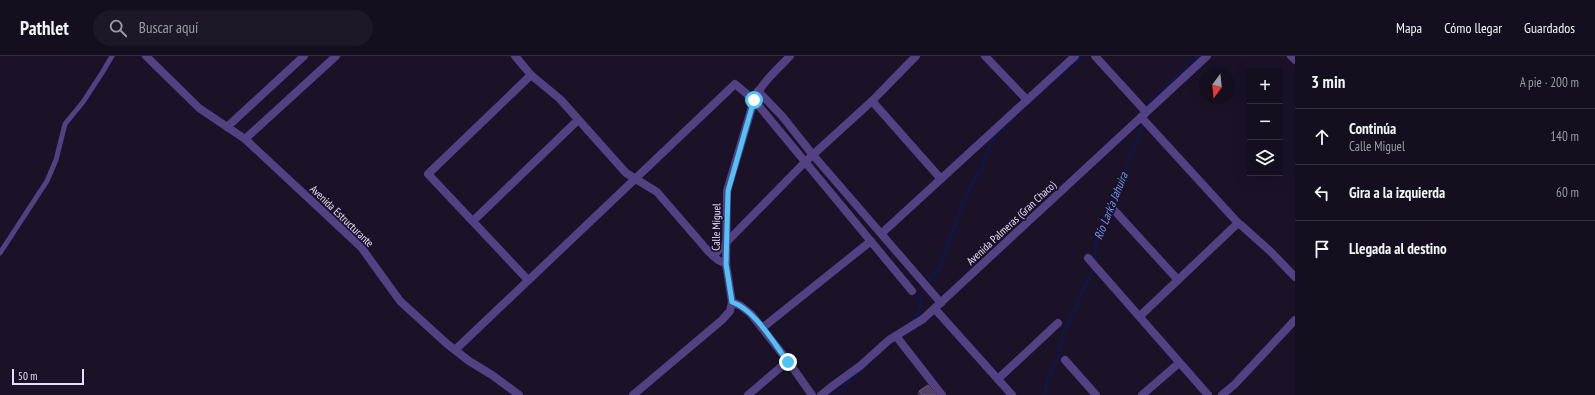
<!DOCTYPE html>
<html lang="es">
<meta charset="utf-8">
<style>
body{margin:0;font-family:"PT Sans Narrow",sans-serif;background:#1d1727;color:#f1f3f6}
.controls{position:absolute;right:12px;top:12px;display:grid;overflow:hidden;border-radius:0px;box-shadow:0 4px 16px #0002}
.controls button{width:36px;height:36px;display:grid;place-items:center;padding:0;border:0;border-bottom:1px solid #332e3c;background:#140e1e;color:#f1f3f6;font:20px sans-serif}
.compass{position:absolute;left:1199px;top:12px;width:36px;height:36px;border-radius:50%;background:#140e1e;box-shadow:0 4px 16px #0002;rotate:195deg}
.scale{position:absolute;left:12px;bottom:10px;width:72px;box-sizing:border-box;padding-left:4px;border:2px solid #e8ddfc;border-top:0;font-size:11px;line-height:14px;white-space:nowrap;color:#e8ddfc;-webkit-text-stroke:3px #1b1228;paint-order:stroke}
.stop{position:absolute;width:12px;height:12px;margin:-9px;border:3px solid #4fc3f7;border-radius:50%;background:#fff}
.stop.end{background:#4fc3f7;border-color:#fff;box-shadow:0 1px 4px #0008}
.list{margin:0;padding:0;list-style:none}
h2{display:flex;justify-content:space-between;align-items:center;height:52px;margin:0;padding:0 16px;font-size:17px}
h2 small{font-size:13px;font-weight:400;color:#9d9ca4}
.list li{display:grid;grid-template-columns:26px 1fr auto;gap:12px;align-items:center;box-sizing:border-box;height:56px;padding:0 16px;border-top:1px solid #332e3c}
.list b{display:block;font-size:15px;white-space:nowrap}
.list p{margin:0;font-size:13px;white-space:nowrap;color:#9d9ca4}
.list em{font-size:13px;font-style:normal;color:#9d9ca4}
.icon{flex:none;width:22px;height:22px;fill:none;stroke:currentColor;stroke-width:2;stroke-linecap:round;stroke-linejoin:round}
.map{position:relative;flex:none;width:1295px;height:339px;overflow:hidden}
header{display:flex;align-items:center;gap:24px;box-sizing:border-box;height:56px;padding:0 20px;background:#140e1e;border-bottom:1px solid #332e3c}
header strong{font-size:19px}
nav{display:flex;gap:22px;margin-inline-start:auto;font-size:14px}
.search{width:280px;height:36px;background:#1d1727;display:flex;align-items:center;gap:10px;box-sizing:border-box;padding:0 14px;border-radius:22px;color:#9d9ca4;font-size:15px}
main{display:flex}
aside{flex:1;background:#140e1e}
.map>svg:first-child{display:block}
</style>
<header>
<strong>Pathlet</strong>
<div class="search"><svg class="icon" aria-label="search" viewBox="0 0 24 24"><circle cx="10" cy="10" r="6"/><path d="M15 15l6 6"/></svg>Buscar aquí</div>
<nav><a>Mapa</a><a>Cómo llegar</a><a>Guardados</a></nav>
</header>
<main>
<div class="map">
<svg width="1295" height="339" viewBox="0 0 1295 339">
<rect width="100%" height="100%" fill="#1b1228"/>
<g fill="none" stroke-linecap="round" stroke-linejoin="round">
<g stroke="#0f1645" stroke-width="3">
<polyline points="1023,52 1082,0"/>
<polyline points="1149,52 1150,46 1198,0"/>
<polyline points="930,224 940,211 963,147 974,124 982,112 984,102 996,79 1012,63"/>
<path d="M912,266c10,-11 6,-18 11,-31"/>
<polyline points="836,339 844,331 845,328 867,309"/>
<polyline points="1044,339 1047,324 1060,297 1063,278 1093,213 1095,205 1096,185 1144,67"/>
</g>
<polyline stroke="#544184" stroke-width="5" points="0,197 47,125 56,104 65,68 83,46 102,17 112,0"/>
<g stroke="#544184" stroke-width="8">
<polyline points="146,0 199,52 245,83 361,191 400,245 446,287 469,305 492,319 519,339"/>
<polyline points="515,0 531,19 560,43 626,117 657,136 708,195 718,204 726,208"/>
<polyline points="985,0 1027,44"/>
<polyline points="1095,0 1146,56"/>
<polyline points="1291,0 1295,4"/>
<polyline points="758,35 782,60 813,99 941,247"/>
<polyline points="872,45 941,123"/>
<polyline points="1114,154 1178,224"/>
<polyline points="473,165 578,64"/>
<polyline points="1238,167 1242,170 1270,195 1295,221"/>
<polyline points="882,177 1075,0"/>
<polyline points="713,200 805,106 872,45 916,0"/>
<polyline points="1088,202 1208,339"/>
<polyline points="528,224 428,118 531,19"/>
<polyline points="732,246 741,250 751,258 788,305 812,339"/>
<polyline points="935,253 1012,339"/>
<polyline points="1140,260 1238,167 1141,61"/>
<polyline points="762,272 871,185"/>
<polyline points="896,280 942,339"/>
<polyline points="455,294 735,28 754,44 912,235"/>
<polyline points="1065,304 1096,339"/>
<polyline points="998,323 1058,267"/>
<path d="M633,339l89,-75 8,-9 2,-9 -6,-38 1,-73 27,-91c8,-18 23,-30 36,-44"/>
<polyline points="748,339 788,305"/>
<polyline points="821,339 831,331 860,310 889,284 923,263 1207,0"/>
<polyline points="1142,339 1179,307"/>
<polyline points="1222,339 1235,328 1295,264"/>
</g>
<g stroke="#544184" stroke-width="8">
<polyline points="227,71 304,0"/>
<polyline points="245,83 336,0"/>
</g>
</g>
<polygon fill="#3f2d55" points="919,335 936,339 917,339"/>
<polygon fill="#514067" stroke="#69597e" points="928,329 936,339 922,339 919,335"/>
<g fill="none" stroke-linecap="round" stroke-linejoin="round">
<path stroke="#4fc3f7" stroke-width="5" d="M754,44l-26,91 -2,73 6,38c23,8 41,40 56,60"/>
</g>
<g text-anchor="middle" stroke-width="3.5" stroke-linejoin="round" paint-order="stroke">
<g font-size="11" fill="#e8ddfc" stroke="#1b1228">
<text transform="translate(342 160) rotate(44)" y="4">Avenida Estructurante</text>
<text transform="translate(1011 167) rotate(-43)" y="4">Avenida Palmeras (Gran Chaco)</text>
<text transform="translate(716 171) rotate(-89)" y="4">Calle Miguel</text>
</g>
<g font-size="12" font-style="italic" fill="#7399f4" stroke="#1b1228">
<text transform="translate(1111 150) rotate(-68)" y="4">Río Lark’a Jahuira</text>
</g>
</g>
</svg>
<div class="controls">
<button>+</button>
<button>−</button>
<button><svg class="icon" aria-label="layers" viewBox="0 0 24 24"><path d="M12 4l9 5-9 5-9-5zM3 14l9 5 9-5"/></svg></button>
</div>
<svg class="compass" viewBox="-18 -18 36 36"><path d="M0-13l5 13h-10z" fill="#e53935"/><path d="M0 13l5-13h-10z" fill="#9d9ca4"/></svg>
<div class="scale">50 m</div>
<div class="stop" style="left:754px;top:44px"></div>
<div class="stop end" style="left:788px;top:306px"></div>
</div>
<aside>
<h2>3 min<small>A pie · 200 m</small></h2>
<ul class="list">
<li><svg class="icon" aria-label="ahead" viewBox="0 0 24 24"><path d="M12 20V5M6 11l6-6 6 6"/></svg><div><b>Continúa</b><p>Calle Miguel</p></div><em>140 m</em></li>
<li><svg class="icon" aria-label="left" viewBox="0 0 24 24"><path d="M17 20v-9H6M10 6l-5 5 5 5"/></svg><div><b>Gira a la izquierda</b></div><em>60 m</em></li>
<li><svg class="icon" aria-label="arrive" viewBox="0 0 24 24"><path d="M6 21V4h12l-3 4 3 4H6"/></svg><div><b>Llegada al destino</b></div></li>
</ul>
</aside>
</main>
